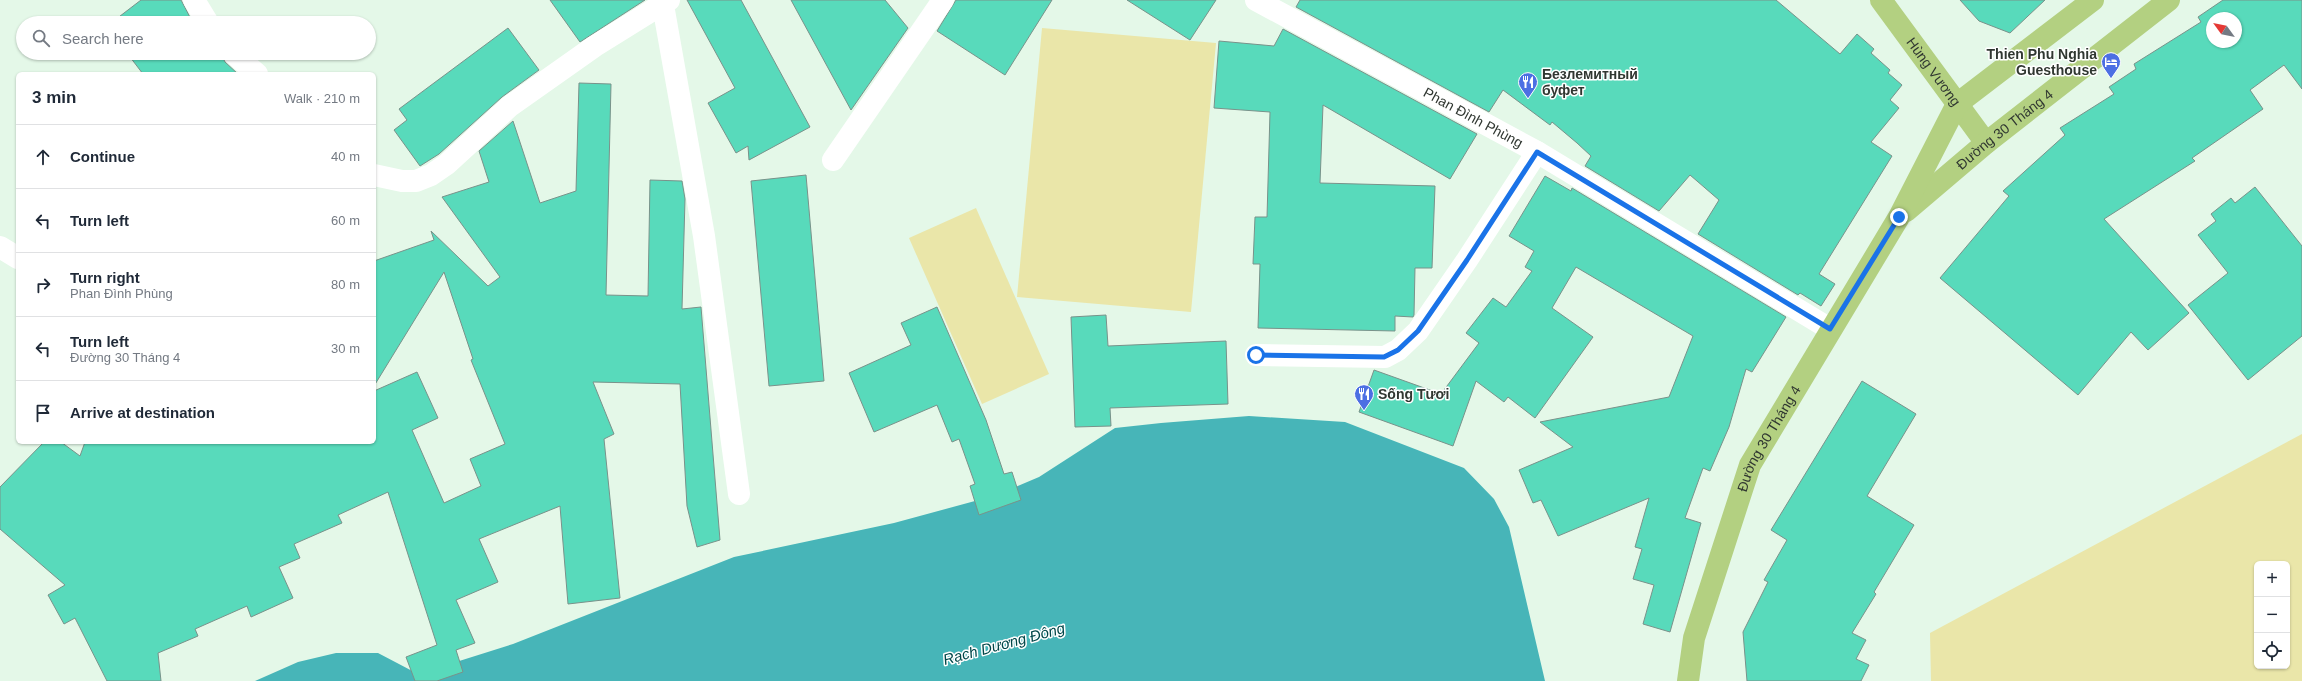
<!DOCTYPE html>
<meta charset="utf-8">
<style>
body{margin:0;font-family:Arial,sans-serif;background:#f6f6f7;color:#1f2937}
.controls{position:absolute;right:12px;bottom:12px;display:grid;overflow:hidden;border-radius:6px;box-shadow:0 1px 3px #0004}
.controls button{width:36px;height:36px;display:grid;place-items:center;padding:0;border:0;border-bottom:1px solid #e0e1e3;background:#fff;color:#1f2937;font:20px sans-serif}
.compass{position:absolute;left:2206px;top:12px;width:36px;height:36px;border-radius:50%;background:#fff;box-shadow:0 1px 3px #0004;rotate:303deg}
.stop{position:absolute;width:12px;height:12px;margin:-9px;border:3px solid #1a73e8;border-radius:50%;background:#fff}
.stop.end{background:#1a73e8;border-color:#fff;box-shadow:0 1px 4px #0008}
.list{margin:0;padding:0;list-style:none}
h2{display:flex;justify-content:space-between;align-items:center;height:52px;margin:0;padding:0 16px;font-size:17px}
h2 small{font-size:13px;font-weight:400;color:#747a83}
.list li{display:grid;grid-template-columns:26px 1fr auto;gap:12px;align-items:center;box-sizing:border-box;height:64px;padding:0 16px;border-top:1px solid #e0e1e3}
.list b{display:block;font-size:15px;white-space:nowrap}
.list p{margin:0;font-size:13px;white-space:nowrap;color:#747a83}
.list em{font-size:13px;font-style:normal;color:#747a83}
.icon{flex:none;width:22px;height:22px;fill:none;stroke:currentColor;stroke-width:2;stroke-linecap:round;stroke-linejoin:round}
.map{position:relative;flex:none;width:2302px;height:681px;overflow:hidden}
.search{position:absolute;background:#fff;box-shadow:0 1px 3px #0004;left:16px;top:16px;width:360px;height:44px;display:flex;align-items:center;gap:10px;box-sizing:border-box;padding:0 14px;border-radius:22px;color:#747a83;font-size:15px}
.panel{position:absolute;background:#fff;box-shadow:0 1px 3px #0004;left:16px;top:72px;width:360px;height:372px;border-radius:6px}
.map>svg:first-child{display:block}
</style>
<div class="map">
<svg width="2302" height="681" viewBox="0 0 2302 681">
<rect width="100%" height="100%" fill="#e4f8e8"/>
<g fill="#eae6a9" fill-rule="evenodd">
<polygon points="1042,28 1216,43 1191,312 1017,297"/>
<polygon points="976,208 1049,374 982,404 909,238"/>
<path d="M2302,434v247h-371l-1,-48zM2257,564h30v102h-30z"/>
</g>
<polygon fill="#47b5b8" points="1249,416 1345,422 1464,468 1494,499 1509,527 1545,681 255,681 298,662 336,653 378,653 418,674 513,644 734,557 894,523 997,495 1039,477 1115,428 1161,423"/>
<g fill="#58dabb" stroke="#79928a" fill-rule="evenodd">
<polygon points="141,0 181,0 193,23 111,23"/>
<polygon points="550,0 645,0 580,42"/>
<polygon points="687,0 741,0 810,127 749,160 748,146 736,153 708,103 735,88"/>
<polygon points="791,0 885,0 908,28 851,110"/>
<polygon points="956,0 1052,0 1005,75 937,31"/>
<polygon points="1127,0 1216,0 1190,40"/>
<polygon points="1300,0 1776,0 1840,54 1857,34 1874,49 1871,53 1890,70 1888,73 1902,85 1890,100 1899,108 1871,142 1892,156 1819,274 1835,284 1821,306 1800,293 1798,295 1698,234 1719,200 1690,175 1659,211 1585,166 1591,156 1577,143 1552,122 1550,125 1503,90 1489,112 1296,7"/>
<polygon points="1960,0 2045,0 2010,33 1979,21"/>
<path d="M2223,0h79v89l-18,-24 -34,25 13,19 -71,49 3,3 -91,58 85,94 -41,37 -17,-18 -53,63 -138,-117 69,-82 -6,-5 62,-56 -5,-7 54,-34 -5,-7 27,-18 -2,-5 67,-42 -3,-5zM2212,18h24v24h-24z"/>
<polygon points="508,28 539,70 502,97 439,154 420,166 394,130 407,120 399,109"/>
<polygon points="1283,29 1477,134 1450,179 1323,105 1320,183 1435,186 1432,268 1415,268 1414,315 1413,317 1395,316 1395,331 1258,328 1260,264 1253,264 1255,217 1267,217 1270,112 1214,108 1219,41 1274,46"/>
<polygon points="127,53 221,53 225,62 238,74 143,74"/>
<polygon points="579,83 611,84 606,295 648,296 650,180 682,181 685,199 682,309 701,307 720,540 697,547 687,506 680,384 593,382 614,434 604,439 620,598 568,604 560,506 479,539 498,582 456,600 475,643 456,650 463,672 437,681 415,681 406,657 437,645 388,492 338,515 342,523 294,544 300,558 279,567 293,598 251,617 247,606 195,629 198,636 158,653 161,681 107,681 75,618 64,624 48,595 65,585 0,529 0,487 44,442 61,442 80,456 85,442 374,442 374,391 417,372 438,418 412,430 444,503 481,486 470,459 505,444 471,360 473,359 444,272 374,386 374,261 434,240 431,231 488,286 500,277 442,197 489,182 479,151 513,121 540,203 576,191"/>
<polygon points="806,175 824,381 769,386 751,181"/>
<polygon points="1545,176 1571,191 1572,188 1786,317 1752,372 1746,369 1729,427 1710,471 1703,468 1685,518 1701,523 1670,632 1643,624 1654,585 1633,579 1642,549 1635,547 1649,498 1558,536 1541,500 1533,503 1519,470 1573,447 1540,422 1669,397 1693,336 1576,267 1552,308 1593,337 1535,418 1508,397 1504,402 1476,381 1453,446 1359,412 1374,370 1441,394 1479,343 1466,333 1493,298 1506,307 1532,271 1525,267 1534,251 1509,236"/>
<polygon points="2255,187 2302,246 2302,336 2248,380 2188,305 2228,273 2198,235 2216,221 2211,214 2231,198 2235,203"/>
<polygon points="937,307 986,420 1004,474 1012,472 1021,500 979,515 970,486 975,484 959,439 952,442 937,405 874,432 849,373 911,345 901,323"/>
<polygon points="1106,315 1108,346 1226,341 1228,404 1110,408 1111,426 1075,427 1071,317"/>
<polygon points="1862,381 1916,414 1867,496 1914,525 1874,592 1876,594 1852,633 1866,640 1856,659 1869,665 1861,681 1747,681 1743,632 1768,582 1764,580 1787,540 1771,530"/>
</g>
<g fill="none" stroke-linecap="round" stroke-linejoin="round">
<g stroke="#fff" stroke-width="22">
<polyline points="194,0 208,23"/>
<path id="s1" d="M1256,0l281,152 293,177"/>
<polyline points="663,5 704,236 739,494"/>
<polyline points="233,53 257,74"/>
<polyline points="833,160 943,0"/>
<polyline points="374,175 402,181 416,181 431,175 447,164 510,106 595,46 669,0"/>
<polyline points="0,247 18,258"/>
<polyline points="1256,355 1385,357 1398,350 1418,331 1467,260 1537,152"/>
</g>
<g stroke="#b3d081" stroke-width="22">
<path id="s2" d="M1881,0l105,143"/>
<path id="s3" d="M1906,211l80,-68 183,-143"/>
<path id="s4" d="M1688,681l6,-43 56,-173 149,-248 58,-113 136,-104"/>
</g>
</g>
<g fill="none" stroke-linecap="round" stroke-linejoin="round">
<polyline stroke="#1a73e8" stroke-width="5" points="1256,355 1384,357 1398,350 1418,331 1467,260 1537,152 1830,329 1899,217"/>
</g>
<defs>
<symbol id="hotel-pin" viewBox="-11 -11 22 30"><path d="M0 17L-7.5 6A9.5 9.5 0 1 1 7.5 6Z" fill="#4c6fe3" stroke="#fff"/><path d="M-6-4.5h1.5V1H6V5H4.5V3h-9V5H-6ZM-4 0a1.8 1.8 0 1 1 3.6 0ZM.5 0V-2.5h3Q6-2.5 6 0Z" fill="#fff"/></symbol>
<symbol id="restaurant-pin" viewBox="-11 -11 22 30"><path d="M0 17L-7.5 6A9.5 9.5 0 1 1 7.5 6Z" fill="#4c6fe3" stroke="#fff"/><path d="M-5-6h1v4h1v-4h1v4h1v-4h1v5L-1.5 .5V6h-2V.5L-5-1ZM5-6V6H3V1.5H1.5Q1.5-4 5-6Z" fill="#fff"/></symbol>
</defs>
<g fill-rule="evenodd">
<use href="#hotel-pin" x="2100" y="51" width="22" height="30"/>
<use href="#restaurant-pin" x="1517" y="71" width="22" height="30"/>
<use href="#restaurant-pin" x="1353" y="383" width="22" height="30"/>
</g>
<g text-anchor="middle" stroke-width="3" stroke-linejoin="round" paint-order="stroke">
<g font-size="14" font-weight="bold" fill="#303731" stroke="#fff" text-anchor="start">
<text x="2097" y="59" text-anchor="end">Thien Phu Nghia<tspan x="2097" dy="16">Guesthouse</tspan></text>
<text x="1542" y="79">Безлемитный<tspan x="1542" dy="16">буфет</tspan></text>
<text x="1378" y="399">Sống Tươi</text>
</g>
<g font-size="14" fill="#303731" stroke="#fff">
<text dy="5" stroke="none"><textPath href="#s2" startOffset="89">Hùng Vương</textPath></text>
<text dy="5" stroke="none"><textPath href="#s1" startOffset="247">Phan Đình Phùng</textPath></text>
<text dy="5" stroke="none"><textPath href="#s3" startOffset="128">Đường 30 Tháng 4</textPath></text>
<text dy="5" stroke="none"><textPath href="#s4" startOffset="257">Đường 30 Tháng 4</textPath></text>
</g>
<g font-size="15" font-style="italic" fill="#004749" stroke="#fff">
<text transform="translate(1004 644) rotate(-15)" y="5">Rạch Dương Đông</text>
</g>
</g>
</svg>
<div class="controls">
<button>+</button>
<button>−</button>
<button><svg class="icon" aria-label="locate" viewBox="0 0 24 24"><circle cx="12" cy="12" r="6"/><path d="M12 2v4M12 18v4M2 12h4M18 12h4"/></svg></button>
</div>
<svg class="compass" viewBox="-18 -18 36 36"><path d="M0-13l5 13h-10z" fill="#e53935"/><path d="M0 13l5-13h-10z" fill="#747a83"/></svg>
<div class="stop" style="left:1256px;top:355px"></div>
<div class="stop end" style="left:1899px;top:217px"></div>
<div class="search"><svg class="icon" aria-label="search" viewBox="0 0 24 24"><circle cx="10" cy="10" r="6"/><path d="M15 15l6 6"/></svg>Search here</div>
<section class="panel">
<h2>3 min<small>Walk · 210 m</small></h2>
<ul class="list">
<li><svg class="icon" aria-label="ahead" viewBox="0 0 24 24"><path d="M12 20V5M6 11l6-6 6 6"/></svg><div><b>Continue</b></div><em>40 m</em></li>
<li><svg class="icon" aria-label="left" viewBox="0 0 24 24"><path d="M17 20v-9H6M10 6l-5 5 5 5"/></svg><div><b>Turn left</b></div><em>60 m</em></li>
<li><svg class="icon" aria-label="right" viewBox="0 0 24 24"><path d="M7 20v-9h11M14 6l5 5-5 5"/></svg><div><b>Turn right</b><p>Phan Đình Phùng</p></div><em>80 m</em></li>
<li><svg class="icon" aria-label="left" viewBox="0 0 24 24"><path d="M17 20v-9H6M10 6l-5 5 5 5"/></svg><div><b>Turn left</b><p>Đường 30 Tháng 4</p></div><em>30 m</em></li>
<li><svg class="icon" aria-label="arrive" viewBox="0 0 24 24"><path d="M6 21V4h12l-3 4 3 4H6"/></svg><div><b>Arrive at destination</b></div></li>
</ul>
</section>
</div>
